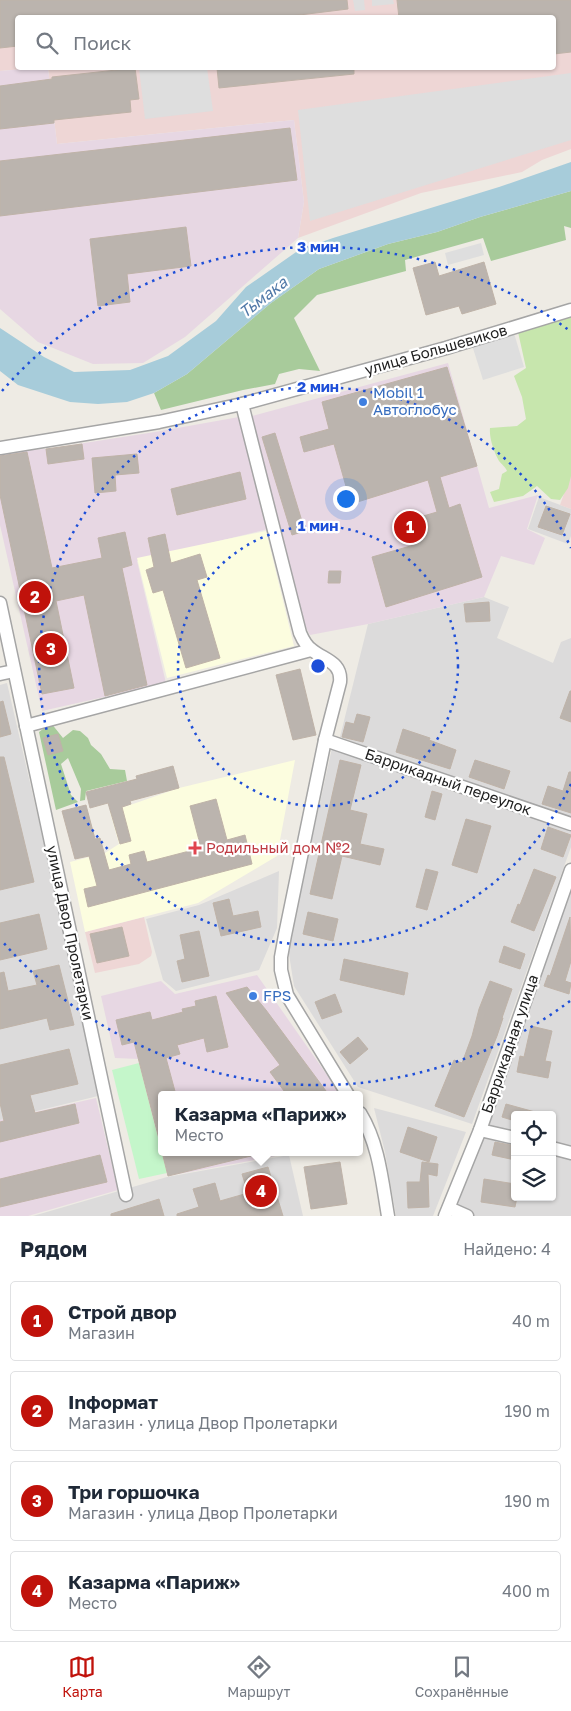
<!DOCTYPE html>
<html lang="ru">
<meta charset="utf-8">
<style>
body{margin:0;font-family:"Golos Text",sans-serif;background:#f2f2f3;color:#1f2937}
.controls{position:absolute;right:15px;bottom:15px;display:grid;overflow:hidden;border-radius:5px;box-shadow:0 1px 4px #0004}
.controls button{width:45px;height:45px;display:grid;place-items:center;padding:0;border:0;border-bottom:1px solid #e0e1e3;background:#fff;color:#1f2937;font:25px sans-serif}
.you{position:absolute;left:345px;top:498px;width:18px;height:18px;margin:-12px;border:4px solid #fff;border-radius:50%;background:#1a73e8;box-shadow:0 0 0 8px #1a73e833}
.badge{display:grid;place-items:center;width:32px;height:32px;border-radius:50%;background:#c0120b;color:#fff;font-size:16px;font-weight:700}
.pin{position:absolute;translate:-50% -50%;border:2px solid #fff;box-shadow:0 1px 5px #0006}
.popup{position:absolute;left:158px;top:1091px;width:205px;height:65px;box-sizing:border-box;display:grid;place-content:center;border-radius:5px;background:#fff;filter:drop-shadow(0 1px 4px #0005);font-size:16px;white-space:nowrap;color:#747a83}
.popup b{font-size:19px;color:#1f2937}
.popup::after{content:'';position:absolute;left:50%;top:100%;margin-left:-10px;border:10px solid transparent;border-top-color:#fff}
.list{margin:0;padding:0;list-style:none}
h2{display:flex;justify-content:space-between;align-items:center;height:65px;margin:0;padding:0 20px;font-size:21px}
h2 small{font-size:16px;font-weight:400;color:#747a83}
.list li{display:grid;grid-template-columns:32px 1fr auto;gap:15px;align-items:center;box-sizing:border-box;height:80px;margin:0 10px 10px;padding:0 10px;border:1px solid #e0e1e3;border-radius:5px}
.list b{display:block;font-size:19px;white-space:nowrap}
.list p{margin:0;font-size:16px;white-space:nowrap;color:#747a83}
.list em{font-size:16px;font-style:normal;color:#747a83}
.icon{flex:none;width:28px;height:28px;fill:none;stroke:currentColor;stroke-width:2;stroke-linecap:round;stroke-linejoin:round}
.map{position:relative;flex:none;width:571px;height:1216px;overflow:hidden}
.search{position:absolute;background:#fff;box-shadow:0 1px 4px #0004;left:15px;right:15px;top:15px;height:55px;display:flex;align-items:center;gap:12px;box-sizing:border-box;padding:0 18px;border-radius:5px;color:#747a83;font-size:19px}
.sheet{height:425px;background:#fff}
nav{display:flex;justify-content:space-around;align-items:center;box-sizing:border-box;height:70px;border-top:1px solid #e0e1e3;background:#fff;font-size:14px;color:#747a83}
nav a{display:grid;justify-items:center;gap:2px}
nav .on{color:#c0120b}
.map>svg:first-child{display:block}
</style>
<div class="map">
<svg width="571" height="1216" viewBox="0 0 571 1216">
<rect width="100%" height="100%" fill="#eeebe4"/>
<g fill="#dcdbdb" fill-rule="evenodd">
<polygon points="539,497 571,509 571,536 568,544 528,529"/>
<polygon points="484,597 509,607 497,638 553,663 561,642 571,638 571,820 340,737 368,624"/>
<polygon points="7,683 102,1095 0,1120 0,685"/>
<polygon points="332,748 430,784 571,831 571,847 472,1124 358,1087 294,986 288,948"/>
<path d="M571,870v346h-125zM515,1115h37v82h-37z"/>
<polygon points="279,871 277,928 259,970 176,991 163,980 146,919 199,905"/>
<polygon points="374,1108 466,1132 433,1216 396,1216 385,1152"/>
<polygon points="289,1155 303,1216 33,1216 167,1177"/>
</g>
<g fill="#eed6d5">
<polygon points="0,0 571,0 571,149 542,160 522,172 421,193 298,238 304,202 294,120 57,144 48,68 554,68 554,18 18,18 18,68 35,68 0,71"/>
<polygon points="571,474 571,509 560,505"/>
<polygon points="144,917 152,952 151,956 139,964 95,973 85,932"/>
</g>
<g fill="#e7d7e3">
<polygon points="35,68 48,68 57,144 294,120 304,202 298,238 185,337 143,363 93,364 38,342 0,309 0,71"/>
<polygon points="448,363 489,508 538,495 527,529 545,538 534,565 501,556 484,597 368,624 310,635 302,620 252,416"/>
<polygon points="239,417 268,529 137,561 166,683 42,711 0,525 0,455 27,450 46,449 155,432"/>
<polygon points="257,975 341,1095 162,1095 162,1152 297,1152 168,1176 139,1059 115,1058 101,996 161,981 175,994"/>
<polygon points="96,1098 118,1190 28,1216 0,1216 0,1120"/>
</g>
<g fill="#fcfddf">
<polygon points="266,531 294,646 167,678 137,558"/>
<polygon points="295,760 277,856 198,903 85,932 70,862 105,853 119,844 110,812 179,788"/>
</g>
<path fill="#c7e6ad" d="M571,312v164l-3,12 -8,12 -9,-1 -14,-13 -14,10 -29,6 -4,-10 9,-3 3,-15 5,-3c-2,-5 -5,-6 -8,-10 -5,-9 -10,-23 -9,-33l27,-2 9,-7 -4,-22 -8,-21 12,-8 -8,-36z"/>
<g fill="#a8cb9b">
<polygon points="571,191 571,228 564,226 566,240 491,261 483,238 405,260 406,271 317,295 294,318 320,371 299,369 279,374 275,384 243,390 161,410 154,393 187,374 271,303 319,269 388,244 437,232 480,217"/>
<polygon points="51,723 63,738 73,730 80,731 88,738 91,745 101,754 110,769 125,770 127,781 86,791 85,800 80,801 81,789 68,758 61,764 71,795 78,802 56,810 39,732"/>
</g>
<polygon fill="#c4f6ca" points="139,1063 167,1173 139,1179 112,1070"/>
<g fill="#dedede">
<polygon points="353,0 364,0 365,10 355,11"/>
<polygon points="372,0 393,0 394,4 372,6"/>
<polygon points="139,68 207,68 213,111 145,119"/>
<polygon points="571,73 571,140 310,221 298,110"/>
<polygon points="481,243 484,255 448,265 445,253"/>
<polygon points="514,333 524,367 483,380 472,345"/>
</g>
<polygon fill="#a7ccda" points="571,162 571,191 480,217 437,232 388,244 319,269 271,303 187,374 154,393 127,402 98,404 70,402 18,385 0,371 0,328 44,357 74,372 130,370 168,356 216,321 246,287 299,250 333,238 499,187"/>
<g fill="#bbb4ae" stroke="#bfb3a8">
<polygon points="0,0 347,0 348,9 275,18 18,18 18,46 0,48"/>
<polygon points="397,0 571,0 571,52 554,54 554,18 399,18"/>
<polygon points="135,68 139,99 130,100 131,112 54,120 54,123 0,129 0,86 52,79 52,77"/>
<polygon points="217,68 354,68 354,74 219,88"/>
<polygon points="290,128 297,180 0,216 0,161"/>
<polygon points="186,227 191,266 127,274 130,302 98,306 90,239"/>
<polygon points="435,262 439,276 484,262 496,304 462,314 459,306 426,315 413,268"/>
<polygon points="447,367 477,466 440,477 449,508 460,504 482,577 386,607 372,557 414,545 406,521 437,512 428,480 351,504 334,444 304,452 300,437 329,429 322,402"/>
<polygon points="275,433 305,531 292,535 262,437"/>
<polygon points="82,444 84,459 48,464 46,449"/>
<polygon points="27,452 52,568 102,558 98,538 125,532 132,565 122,568 147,685 105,696 84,595 56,601 74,688 42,694 0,495 0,456"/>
<polygon points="137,454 139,473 115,475 116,491 95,493 92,458"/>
<polygon points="240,472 246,499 177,515 171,489"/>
<polygon points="546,506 570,514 562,535 538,527"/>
<polygon points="165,534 171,563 200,554 207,577 197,580 220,658 186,668 163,590 153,593 146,570 154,567 148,538"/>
<polygon points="329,571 341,571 340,583 328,583"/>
<polygon points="489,602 490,621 466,622 464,604"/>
<polygon points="300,669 316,735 293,740 276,675"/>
<polygon points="570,691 571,691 571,722 560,718"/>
<polygon points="3,701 11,734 0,737 0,702"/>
<polygon points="357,714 370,717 363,742 342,737 346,722 354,724"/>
<polygon points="403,729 430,738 429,740 456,750 450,769 396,752"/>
<polygon points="58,734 63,751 48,755 43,738"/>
<polygon points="0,757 4,757 34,882 0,890"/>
<polygon points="340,760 361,765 350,810 367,814 360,844 384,849 380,865 342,856 332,899 310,894"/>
<polygon points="475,760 510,771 504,789 469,777"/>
<polygon points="173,766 179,788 130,801 131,804 122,807 131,841 120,844 108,803 90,808 86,792 137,779 136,776"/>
<polygon points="569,772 571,772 571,813 542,804 548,786 563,791"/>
<polygon points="432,791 442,794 435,820 425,817"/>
<polygon points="216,799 227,840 245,835 252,864 88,907 84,889 97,886 89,856 75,859 62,811 86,805 95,839 100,838 109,870 131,864 129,855 144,851 147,862 201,848 190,806"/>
<polygon points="466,819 491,826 477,873 452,865"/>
<polygon points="548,827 571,835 563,857 541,849"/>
<polygon points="426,869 438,872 427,910 416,907"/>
<polygon points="534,869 556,877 534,931 511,922 518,904 520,905"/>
<polygon points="229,899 233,916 258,911 261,927 221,936 213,903"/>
<polygon points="308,912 338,919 333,941 303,934"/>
<polygon points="39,914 47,949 0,960 0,923"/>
<polygon points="570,917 571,961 565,981 571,983 569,994 544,986 548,975 550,976"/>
<polygon points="122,927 129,956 97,963 90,934"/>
<polygon points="199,931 209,976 182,982 177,961 185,959 180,935"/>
<polygon points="504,946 525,954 520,969 499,962"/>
<polygon points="344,959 408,973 404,995 340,980"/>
<polygon points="59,965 74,1025 50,1030 47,1018 0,1029 0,973 4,972 8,991 37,985 33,971"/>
<polygon points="490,981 512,989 502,1018 503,1018 497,1036 464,1117 435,1106 454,1060 462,1063 472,1036 479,1009"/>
<polygon points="247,987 266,1010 329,1095 287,1095 270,1072 280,1065 226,993"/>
<polygon points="335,994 342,1012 322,1019 315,1002"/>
<polygon points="216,996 228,1047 207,1052 204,1038 177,1045 180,1054 166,1058 176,1095 162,1095 162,1138 159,1139 134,1042 122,1045 116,1020 150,1012 152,1020 183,1012 182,1009 196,1006 195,1001"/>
<polygon points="531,1026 552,1031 545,1061 551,1062 548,1078 517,1072 520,1056 524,1057"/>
<polygon points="358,1037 368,1049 350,1064 340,1052"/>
<polygon points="69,1049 78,1084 30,1095 35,1113 75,1104 79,1123 0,1142 0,1122 4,1121 0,1103 0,1065"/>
<polygon points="506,1104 535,1112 535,1115 515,1115 515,1121 502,1117"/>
<polygon points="408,1127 437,1137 429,1162 400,1152"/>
<polygon points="495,1142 515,1146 515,1160 492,1155"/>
<polygon points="162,1152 250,1152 251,1156 168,1176"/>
<polygon points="100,1155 107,1182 0,1207 0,1179"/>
<polygon points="340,1162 347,1204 311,1209 304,1167"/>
<polygon points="422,1162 438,1164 437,1176 428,1174 429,1207 408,1208 407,1182 420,1182"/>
<polygon points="268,1167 283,1216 177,1216 177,1214 199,1207 193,1189 215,1183 220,1201 248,1193 242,1174"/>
<polygon points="484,1179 515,1184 515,1197 517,1197 515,1207 481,1202"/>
<polygon points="159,1199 164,1216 111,1216 111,1214"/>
</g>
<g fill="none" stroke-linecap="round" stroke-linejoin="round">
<defs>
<g id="street">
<path d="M242,404l58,229c3,7 6,13 12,17 12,10 30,12 28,32l-15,58 -40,195 -4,22v13l6,25 61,100"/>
<polyline points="0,448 159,422 242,404 446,348 571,310"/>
<polyline points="0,603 126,1195"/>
<polyline points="0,674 14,671"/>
<polyline points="26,726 311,650"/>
<polyline points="325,740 571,824"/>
<path d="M360,1113c19,31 22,68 28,103"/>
<polyline points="480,1130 515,1138"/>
<polyline points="552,1148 571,1153"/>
<polyline points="449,1208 467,1216"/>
<polyline points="445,1216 480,1130 571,870"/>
</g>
</defs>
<use href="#street" stroke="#a5a5a5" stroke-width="15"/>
<use href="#street" stroke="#fff" stroke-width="12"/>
</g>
<g fill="none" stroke="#1d4ed8" stroke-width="2.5" stroke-dasharray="2.5 5">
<circle cx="318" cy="666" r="140"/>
<path d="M571 784A279 279 0 1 1 571 548"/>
<path d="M570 1001A419 419 0 0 1 2 941M2 391A419 419 0 0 1 570 331"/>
</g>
<g fill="#3f7fe0" stroke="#fff" stroke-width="2">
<circle cx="363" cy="402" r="5"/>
<circle cx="253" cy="996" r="5"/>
</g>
<path fill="#e0444e" stroke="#fff" stroke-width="2" d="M192.5 840.5h5v5h5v5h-5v5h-5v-5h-5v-5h5z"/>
<g text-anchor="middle" stroke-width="4.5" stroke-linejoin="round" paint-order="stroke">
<g font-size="15" fill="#1e1e1e" stroke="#fff">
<text transform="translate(436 350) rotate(-16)" y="5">улица Большевиков</text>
<text transform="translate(448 782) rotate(19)" y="5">Баррикадный переулок</text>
<text transform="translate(70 933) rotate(78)" y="5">улица Двор Пролетарки</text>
<text transform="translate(510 1044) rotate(-71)" y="5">Баррикадная улица</text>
</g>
<g font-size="15" fill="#366cbe" stroke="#fff" text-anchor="start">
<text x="373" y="398">Mobil 1<tspan x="373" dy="17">Автоглобус</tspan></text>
<text x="263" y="1001">FPS</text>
</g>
<g font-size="15" fill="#be3a42" stroke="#fff" text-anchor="start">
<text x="206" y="853">Родильный дом №2</text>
</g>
<g font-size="16" font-style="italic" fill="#5079a8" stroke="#fff">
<text transform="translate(263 297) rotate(-38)" y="6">Тьмака</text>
</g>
</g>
<circle cx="318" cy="666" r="8" fill="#1d4ed8" stroke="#fff" stroke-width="2.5"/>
<g font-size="15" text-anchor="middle" font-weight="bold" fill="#1d4ed8" stroke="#fff" stroke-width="4.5" stroke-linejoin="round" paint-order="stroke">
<text x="318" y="252">3 мин</text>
<text x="318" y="392">2 мин</text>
<text x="318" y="531">1 мин</text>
</g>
</svg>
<div class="controls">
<button><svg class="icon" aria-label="locate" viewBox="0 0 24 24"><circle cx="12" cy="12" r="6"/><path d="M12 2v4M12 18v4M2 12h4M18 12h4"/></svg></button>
<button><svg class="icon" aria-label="layers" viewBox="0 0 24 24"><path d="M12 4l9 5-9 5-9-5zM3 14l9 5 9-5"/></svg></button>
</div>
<div class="you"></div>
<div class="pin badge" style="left:410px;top:527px">1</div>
<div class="pin badge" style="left:35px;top:597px">2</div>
<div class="pin badge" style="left:51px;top:649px">3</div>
<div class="pin badge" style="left:261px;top:1191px">4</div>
<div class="popup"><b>Казарма «Париж»</b>Место</div>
<div class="search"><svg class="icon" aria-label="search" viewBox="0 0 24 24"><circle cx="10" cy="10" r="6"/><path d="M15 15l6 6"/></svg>Поиск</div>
</div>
<section class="sheet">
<h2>Рядом<small>Найдено: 4</small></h2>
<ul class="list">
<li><span class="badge">1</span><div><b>Строй двор</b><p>Магазин</p></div><em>40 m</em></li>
<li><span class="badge">2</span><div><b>Inформат</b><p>Магазин · улица Двор Пролетарки</p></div><em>190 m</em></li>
<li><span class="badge">3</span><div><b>Три горшочка</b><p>Магазин · улица Двор Пролетарки</p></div><em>190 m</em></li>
<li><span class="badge">4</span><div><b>Казарма «Париж»</b><p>Место</p></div><em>400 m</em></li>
</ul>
</section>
<nav>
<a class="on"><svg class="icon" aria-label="map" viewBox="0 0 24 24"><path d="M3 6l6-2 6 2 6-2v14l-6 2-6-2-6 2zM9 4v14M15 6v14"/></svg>Карта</a>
<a><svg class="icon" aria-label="directions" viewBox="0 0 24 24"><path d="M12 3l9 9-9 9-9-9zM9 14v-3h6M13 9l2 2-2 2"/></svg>Маршрут</a>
<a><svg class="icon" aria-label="saved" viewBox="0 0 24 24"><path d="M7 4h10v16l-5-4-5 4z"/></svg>Сохранённые</a>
</nav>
